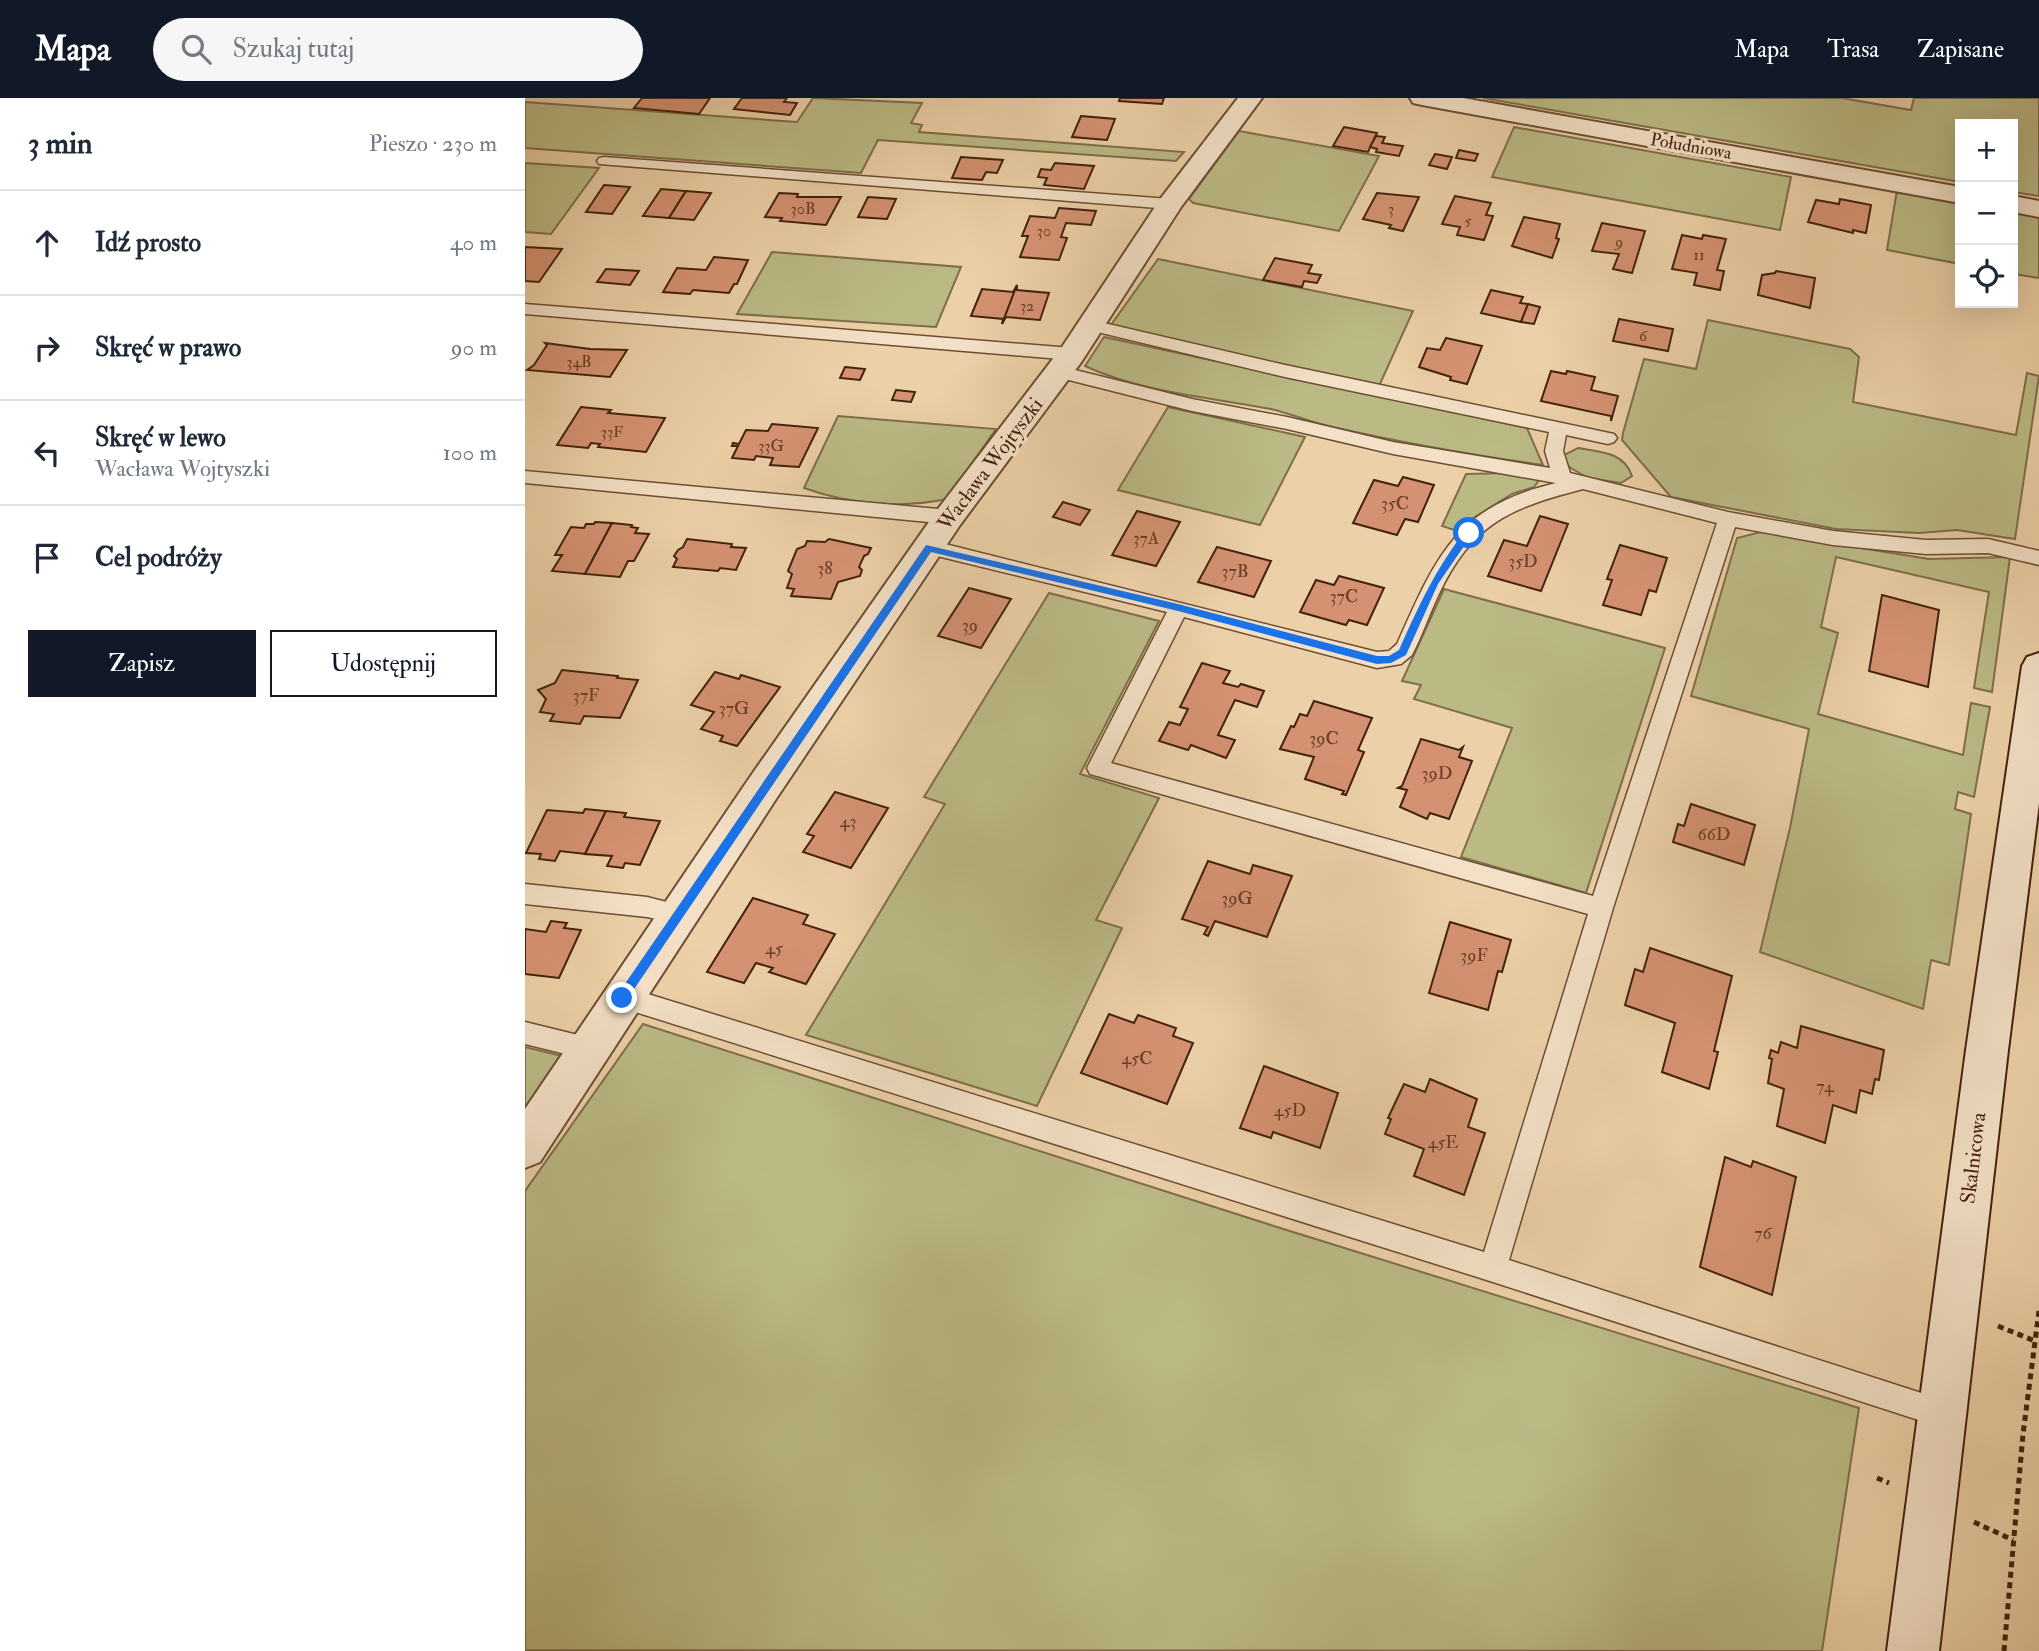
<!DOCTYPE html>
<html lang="pl">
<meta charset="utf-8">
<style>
body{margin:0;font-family:"IM FELL Double Pica",serif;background:#f6f6f7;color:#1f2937}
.controls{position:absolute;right:21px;top:21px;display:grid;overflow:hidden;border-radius:0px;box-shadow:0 7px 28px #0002}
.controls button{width:63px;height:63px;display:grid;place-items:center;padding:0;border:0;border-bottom:2px solid #e0e1e3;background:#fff;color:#1f2937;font:35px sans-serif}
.stop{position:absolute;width:21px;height:21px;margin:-16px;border:5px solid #1a73e8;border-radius:50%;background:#fff}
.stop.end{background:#1a73e8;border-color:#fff;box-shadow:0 2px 7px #0008}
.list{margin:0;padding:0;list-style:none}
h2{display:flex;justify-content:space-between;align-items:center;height:91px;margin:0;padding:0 28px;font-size:30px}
h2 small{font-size:23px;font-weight:400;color:#747a83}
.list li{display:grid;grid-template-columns:46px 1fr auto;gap:21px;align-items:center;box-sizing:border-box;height:105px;padding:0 28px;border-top:2px solid #e0e1e3}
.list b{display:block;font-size:26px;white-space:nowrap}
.list p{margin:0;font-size:23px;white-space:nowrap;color:#747a83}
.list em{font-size:23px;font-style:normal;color:#747a83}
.actions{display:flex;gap:14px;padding:21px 28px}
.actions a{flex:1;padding:16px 0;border:2px solid #111827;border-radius:0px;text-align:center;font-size:24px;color:#111827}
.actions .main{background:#111827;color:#fff}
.icon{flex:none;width:38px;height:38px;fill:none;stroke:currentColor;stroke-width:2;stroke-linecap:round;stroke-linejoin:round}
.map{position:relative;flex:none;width:1514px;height:1553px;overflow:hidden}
header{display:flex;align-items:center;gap:42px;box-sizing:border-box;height:98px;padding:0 35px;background:#111827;color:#fff}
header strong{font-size:33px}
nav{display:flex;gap:38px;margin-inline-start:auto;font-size:24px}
.search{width:490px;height:63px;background:#f6f6f7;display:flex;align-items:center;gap:18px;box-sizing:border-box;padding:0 24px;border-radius:38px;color:#747a83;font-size:26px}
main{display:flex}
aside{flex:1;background:#fff}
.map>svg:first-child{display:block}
</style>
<header>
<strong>Mapa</strong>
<div class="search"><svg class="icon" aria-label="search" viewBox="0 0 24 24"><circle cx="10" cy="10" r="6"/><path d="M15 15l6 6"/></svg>Szukaj tutaj</div>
<nav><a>Mapa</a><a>Trasa</a><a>Zapisane</a></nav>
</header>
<main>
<aside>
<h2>3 min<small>Pieszo · 230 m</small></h2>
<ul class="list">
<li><svg class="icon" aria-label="ahead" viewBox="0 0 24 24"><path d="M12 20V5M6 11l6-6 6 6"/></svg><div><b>Idź prosto</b></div><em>40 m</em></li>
<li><svg class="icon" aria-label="right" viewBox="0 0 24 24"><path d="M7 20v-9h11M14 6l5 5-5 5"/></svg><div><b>Skręć w prawo</b></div><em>90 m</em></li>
<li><svg class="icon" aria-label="left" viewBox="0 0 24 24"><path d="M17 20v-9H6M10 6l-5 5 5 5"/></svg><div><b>Skręć w lewo</b><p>Wacława Wojtyszki</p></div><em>100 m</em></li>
<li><svg class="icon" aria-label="arrive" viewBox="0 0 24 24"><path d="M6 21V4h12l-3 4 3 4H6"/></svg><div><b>Cel podróży</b></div></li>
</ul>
<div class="actions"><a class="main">Zapisz</a><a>Udostępnij</a></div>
</aside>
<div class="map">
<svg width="1514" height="1553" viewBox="0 0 1514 1553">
<rect width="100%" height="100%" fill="#ecd0a7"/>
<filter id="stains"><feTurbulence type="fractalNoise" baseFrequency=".00286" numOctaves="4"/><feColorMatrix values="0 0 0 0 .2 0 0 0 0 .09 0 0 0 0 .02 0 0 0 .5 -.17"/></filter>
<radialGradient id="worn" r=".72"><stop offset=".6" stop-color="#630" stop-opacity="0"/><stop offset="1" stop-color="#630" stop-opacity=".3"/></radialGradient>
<g fill="#bbba85" stroke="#7f6e49" stroke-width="2">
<polygon points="288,0 397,5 386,25 397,27 394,34 659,54 651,63 353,42 336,75 0,50 0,4 272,24"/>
<polygon points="958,0 1317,0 1386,12 1389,0 1514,0 1514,98 1488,94 1488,26 1435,26 1435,84"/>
<polygon points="989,29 1266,79 1255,132 967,79"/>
<polygon points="714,33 854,58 814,133 668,105 664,101"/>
<polygon points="0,65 74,70 26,136 0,134"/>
<polygon points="1372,92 1435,104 1435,166 1362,152"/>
<polygon points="1488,113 1514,118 1514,180 1488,176"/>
<polygon points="247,154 436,169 411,229 212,216"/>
<polygon points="633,161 888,213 854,288 692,254 586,227"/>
<polygon points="1183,222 1325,251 1334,259 1328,304 1491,337 1502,275 1514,278 1490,441 1432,432 1394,435 1311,431 1146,399 1097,342 1098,335 1119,261 1171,271"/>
<path d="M579,239l423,91 16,37c-71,-10 -140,-22 -210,-38 -21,-4 -41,-13 -62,-18 -62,-12 -128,-16 -186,-43z"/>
<polygon points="643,309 780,339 735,427 593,392"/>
<path d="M313,318l158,13 -49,70c-47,10 -98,5 -143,-11z"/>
<path d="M1053,350c23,4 46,4 54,28l-11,7 -33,-5 -24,-14v-9z"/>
<polygon points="983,375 1015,381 1009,389 987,396 929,432 917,428 941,376"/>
<polygon points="1236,434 1404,461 1485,459 1467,594 1449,590 1464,494 1311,459 1296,529 1313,535 1293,616 1438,657 1446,605 1465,609 1449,699 1433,694 1430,711 1446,716 1424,867 1406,862 1398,911 1235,854 1265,730 1284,631 1166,598 1212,440"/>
<polygon points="919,491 1140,550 1061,795 936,759 987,630 889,601 896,587 877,583"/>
<polygon points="524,495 634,523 555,676 634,700 571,822 597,830 512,1008 281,937 420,706 399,699"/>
<polygon points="118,926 752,1129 1334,1310 1297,1553 0,1552 0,1093"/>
<polygon points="0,949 41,959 0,1024"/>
</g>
<g fill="#d59272" stroke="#43220d" stroke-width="2">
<polygon points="117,0 185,0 174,16 109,10"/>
<polygon points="217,0 262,0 259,4 272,5 265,17 209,11"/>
<polygon points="595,0 639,0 637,6 594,3"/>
<polygon points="556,18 590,21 582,42 547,39"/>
<polygon points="819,29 852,35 843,54 808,48"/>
<polygon points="851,38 860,39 857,45 878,48 874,58 851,54 852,51 845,49"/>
<polygon points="934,52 953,56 950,63 931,60"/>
<polygon points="910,56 927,59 922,71 904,67"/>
<polygon points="436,59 478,62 472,75 461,74 457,82 427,80"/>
<polygon points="530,65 569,68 559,91 519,87 522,80 513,79 516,71 526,72"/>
<polygon points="79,87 105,89 87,116 61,114"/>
<polygon points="136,91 161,93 144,120 118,118"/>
<polygon points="161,93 186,95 169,122 144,120"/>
<polygon points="254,95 273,96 272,99 316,99 301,127 255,123 257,120 240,119"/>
<polygon points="852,95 894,99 878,133 864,130 866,127 838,121"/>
<polygon points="930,98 966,105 961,117 968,118 959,142 932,137 935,129 917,126"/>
<polygon points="343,99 371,101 362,121 333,119"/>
<polygon points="1315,101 1346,107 1341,135 1328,132 1328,135 1283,124 1291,102 1314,106"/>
<polygon points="534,110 571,113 566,127 541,125 536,139 542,140 534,162 495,159 503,138 497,138 505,118 530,120"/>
<polygon points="999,119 1035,126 1031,140 1034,141 1027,160 987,148"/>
<polygon points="1077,125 1120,133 1107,175 1088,171 1094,156 1067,153"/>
<polygon points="1157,137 1177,141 1178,137 1201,141 1192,172 1199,173 1195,192 1169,187 1172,175 1147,171"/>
<polygon points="0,149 37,151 14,184 0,183"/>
<polygon points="189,159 223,162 212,186 209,186 204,195 168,192 165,196 138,194 152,170 181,172"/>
<polygon points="750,160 787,167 783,175 796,177 792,185 779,183 777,189 738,182"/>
<polygon points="81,171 114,173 105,187 72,184"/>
<polygon points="1251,173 1290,180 1285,210 1233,197 1237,177 1250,175"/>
<polygon points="492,187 477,226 478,221 446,218 457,191 488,194"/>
<polygon points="492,187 492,192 524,195 515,222 481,219 477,226"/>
<polygon points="966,192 998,199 995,205 1003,206 996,224 956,215"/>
<polygon points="1003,206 1015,209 1009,226 996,224"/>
<polygon points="1094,221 1148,231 1143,253 1088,243"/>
<polygon points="921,240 957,248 942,286 925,282 926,279 894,269 902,250 915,252"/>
<polygon points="20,245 65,251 102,252 85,279 2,272 9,267 22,247"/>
<polygon points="320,269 340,271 335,282 315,280"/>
<polygon points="1026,273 1041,276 1042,273 1070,279 1066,292 1093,298 1086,323 1086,318 1016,303"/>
<polygon points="371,292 390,294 386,304 367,302"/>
<polygon points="56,309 86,312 83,315 140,320 121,354 73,349 75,346 66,345 63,350 32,347"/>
<polygon points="247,326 293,330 274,369 245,367 248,360 231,358 229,362 207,360 213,348 207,348 208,345 214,346 221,332 243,333"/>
<polygon points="878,379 909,387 893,424 880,421 872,437 828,425 849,382 873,388"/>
<polygon points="538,404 565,412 555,427 528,419"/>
<polygon points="612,413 655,424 631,468 587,457"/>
<polygon points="1015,418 1043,426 1016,493 963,478 979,442 1002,448"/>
<polygon points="70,424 87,425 60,476 27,473 37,457 30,457 46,429 59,430 61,426 69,426"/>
<polygon points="87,425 107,427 106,429 113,430 110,435 124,436 109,463 103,463 95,479 60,476"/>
<polygon points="162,441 207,446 206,449 221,450 211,472 195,470 193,473 148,469 152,461 149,458 153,452 158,449"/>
<polygon points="304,441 346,450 343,456 339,458 334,469 337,472 335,478 313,484 306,501 266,498 269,491 262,490 267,476 263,473 272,451 280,448 282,443 300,444"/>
<polygon points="1095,447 1142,460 1131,494 1124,492 1116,517 1078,507 1087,482 1082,481"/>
<polygon points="692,449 746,463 729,499 673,484"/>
<polygon points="814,478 859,490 842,527 824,522 821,527 775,514 791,482 809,487"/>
<polygon points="444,490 486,501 456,550 413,538"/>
<polygon points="1357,497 1414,512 1403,589 1344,573"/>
<polygon points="677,565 705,573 698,585 713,589 716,586 739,593 732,609 710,602 693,637 710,642 701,660 666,647 663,652 634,643 644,624 655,627 663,611 655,609"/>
<polygon points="37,572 93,578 92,580 113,582 95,620 59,618 55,626 25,623 29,616 15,614 21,601 13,592 30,585"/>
<polygon points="190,574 214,581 216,577 255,589 212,648 195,643 198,638 176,631 189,614 166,607"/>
<polygon points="789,603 847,620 833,652 839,654 821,697 817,696 819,693 780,681 789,659 755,651 766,628 769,629 775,616 782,618"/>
<polygon points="896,641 934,652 938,649 934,659 947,663 924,721 905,715 902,721 875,709 882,692 873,690 877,688"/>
<polygon points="310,694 363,710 326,770 278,754 289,738 282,736"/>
<polygon points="1166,706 1230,727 1219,767 1148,744 1153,726 1159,728"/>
<polygon points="60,711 81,713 60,756 35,753 30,763 14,761 16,756 1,755 22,712 58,715"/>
<polygon points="81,713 101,715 99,719 135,723 115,767 100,765 98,770 82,768 87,758 60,756"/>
<polygon points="683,763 725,776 728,767 767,778 742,839 690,823 683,838 679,836 683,829 657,821"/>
<polygon points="228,800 283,817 278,826 310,836 281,886 244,874 248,870 231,865 219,885 182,874"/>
<polygon points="26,823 42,825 39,830 56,832 34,880 0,876 0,831 21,834"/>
<polygon points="925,824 986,842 977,874 973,873 963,912 904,895"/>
<polygon points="1125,850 1207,878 1189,953 1193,954 1184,991 1137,974 1150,925 1100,907 1110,871 1118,874"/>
<polygon points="584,916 609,925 613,917 651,930 648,938 668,945 642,1006 556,975"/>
<polygon points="1276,928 1359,952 1354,982 1350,981 1347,996 1335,992 1331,1015 1308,1007 1300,1045 1252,1028 1259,991 1243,985 1247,961 1244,960 1246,952 1253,955 1256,944 1272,950"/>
<polygon points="739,968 813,995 795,1050 748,1034 746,1040 715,1030"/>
<polygon points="905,981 952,1001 943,1029 960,1035 939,1097 889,1078 899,1051 860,1036 866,1021 863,1020 879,986 900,994"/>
<polygon points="1200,1059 1226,1069 1228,1063 1271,1079 1247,1197 1175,1169"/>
</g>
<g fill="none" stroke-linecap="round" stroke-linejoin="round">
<defs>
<g id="lane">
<polygon points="79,59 645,101 653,106 645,111 74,66 72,63 74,60"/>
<polygon points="0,206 547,250 556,256 547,262 0,216"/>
<path d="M566,222l194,45 329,69 3,4 -3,4 -6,2 -42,-9 -3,16 7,22 158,39 105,19 93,9 62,-1 51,12v14l-51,-12 -62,1 -93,-9 -98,-18 -122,381 -104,352 431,139 10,4 4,10 -4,10 -10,4 -447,-145 -880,-277 -3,-8 3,-8 9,-3 862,266 104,-338 -498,-140 -3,-6 80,-156 -238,-58 -7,-2 -3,-5 3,-5 7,-2 448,112 12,-1 8,-7c39,-87 58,-137 159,-161l-163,-29 -106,-25 -95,-18 -139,-35 -3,-4 3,-4 6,-2 133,33 95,18 106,25 157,26 -5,-17 4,-19 -264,-55 -200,-48 -2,-4 2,-4zM1058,391l134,34 -124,373 -482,-133 73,-146 193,51 24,-4 11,-9c10,-19 17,-40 26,-59 34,-73 72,-88 145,-107z"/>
<polygon points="0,373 424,412 431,414 433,419 431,424 424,426 0,385"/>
<polygon points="0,786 122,799 161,809 165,816 161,823 153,826 122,819 0,806"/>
<polygon points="0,924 65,940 74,943 77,951 74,959 65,962 0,946"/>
</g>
<g id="street">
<polygon points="713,0 737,0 656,109 557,263 435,427 251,701 15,1064 0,1070 0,1011 225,679 413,411 537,249 636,100"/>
<polygon points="885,0 938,0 1435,89 1435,105 897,7 888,5"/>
<polygon points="1488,98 1514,103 1514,119 1488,114"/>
</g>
<polygon id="secondary" points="1514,555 1514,705 1483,952 1414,1553 1362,1553 1441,952 1497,568 1502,559"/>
</defs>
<use href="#lane" stroke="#6d4e34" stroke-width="3"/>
<use href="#street" stroke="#6d4e34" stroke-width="4"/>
<use href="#secondary" stroke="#43220d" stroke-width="4"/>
<g stroke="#43220d" stroke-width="5" stroke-dasharray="6 4.5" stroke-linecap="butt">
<polyline points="1473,1228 1510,1243"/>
<polyline points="1352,1380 1364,1385"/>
<polyline points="1449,1424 1488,1442"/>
<polyline points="1479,1553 1498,1336 1514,1213"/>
</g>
<use href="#lane" fill="#f3e0c6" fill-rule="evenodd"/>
<use href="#street" fill="#f3e0c6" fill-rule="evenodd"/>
<use href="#secondary" fill="#f3e0c6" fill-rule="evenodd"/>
</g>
<path fill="#1a73e8" d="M940,433l8,2 -35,51 -32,71 -15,8 -14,1 -199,-53 -247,-59 -305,449h-8v-7l308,-449 252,59 199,52h12l10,-6c19,-43 37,-82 66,-119z"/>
<g text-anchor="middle" stroke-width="7" stroke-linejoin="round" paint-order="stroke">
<g font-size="16" fill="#683e26">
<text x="278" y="116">30B</text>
<text x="866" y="116">3</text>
<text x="943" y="128">5</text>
<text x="519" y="138">30</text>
<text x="1094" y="149">9</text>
<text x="1174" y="162">11</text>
<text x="502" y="213">32</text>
<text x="1118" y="243">6</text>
<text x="54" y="269">34B</text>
<text x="87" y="339">33F</text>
<text x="246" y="353">33G</text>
</g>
<g font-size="18" fill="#43220d" stroke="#f3e0c6">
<text transform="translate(1166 48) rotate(10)" y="6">Południowa</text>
</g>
<g font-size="18" fill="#683e26">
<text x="870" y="411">35C</text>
<text x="621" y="446">37A</text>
<text x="998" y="469">35D</text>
<text x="300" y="476">38</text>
<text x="710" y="479">37B</text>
<text x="819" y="504">37C</text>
<text x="445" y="533">39</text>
<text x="61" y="603">37F</text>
<text x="209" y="616">37G</text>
<text x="799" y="646">39C</text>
<text x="912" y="681">39D</text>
<text x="323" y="729">43</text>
<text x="1189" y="742">66D</text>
<text x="712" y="806">39G</text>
<text x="249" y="856">45</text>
<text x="949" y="863">39F</text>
<text x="612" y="966">45C</text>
<text x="1300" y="994">74</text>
<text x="765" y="1018">45D</text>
<text x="918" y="1050">45E</text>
<text x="1238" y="1141">76</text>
</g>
<g font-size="21" fill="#43220d" stroke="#f3e0c6">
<text transform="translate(465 366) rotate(-53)" y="7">Wacława Wojtyszki</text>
<text transform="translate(1448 1060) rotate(-83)" y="7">Skalnicowa</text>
</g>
</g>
<rect width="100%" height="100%" filter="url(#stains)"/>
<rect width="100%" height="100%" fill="url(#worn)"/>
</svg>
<div class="controls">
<button>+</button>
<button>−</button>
<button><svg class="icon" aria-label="locate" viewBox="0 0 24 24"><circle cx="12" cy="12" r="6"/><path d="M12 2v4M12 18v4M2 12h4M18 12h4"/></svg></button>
</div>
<div class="stop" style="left:944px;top:435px"></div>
<div class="stop end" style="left:97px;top:900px"></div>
</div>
</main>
